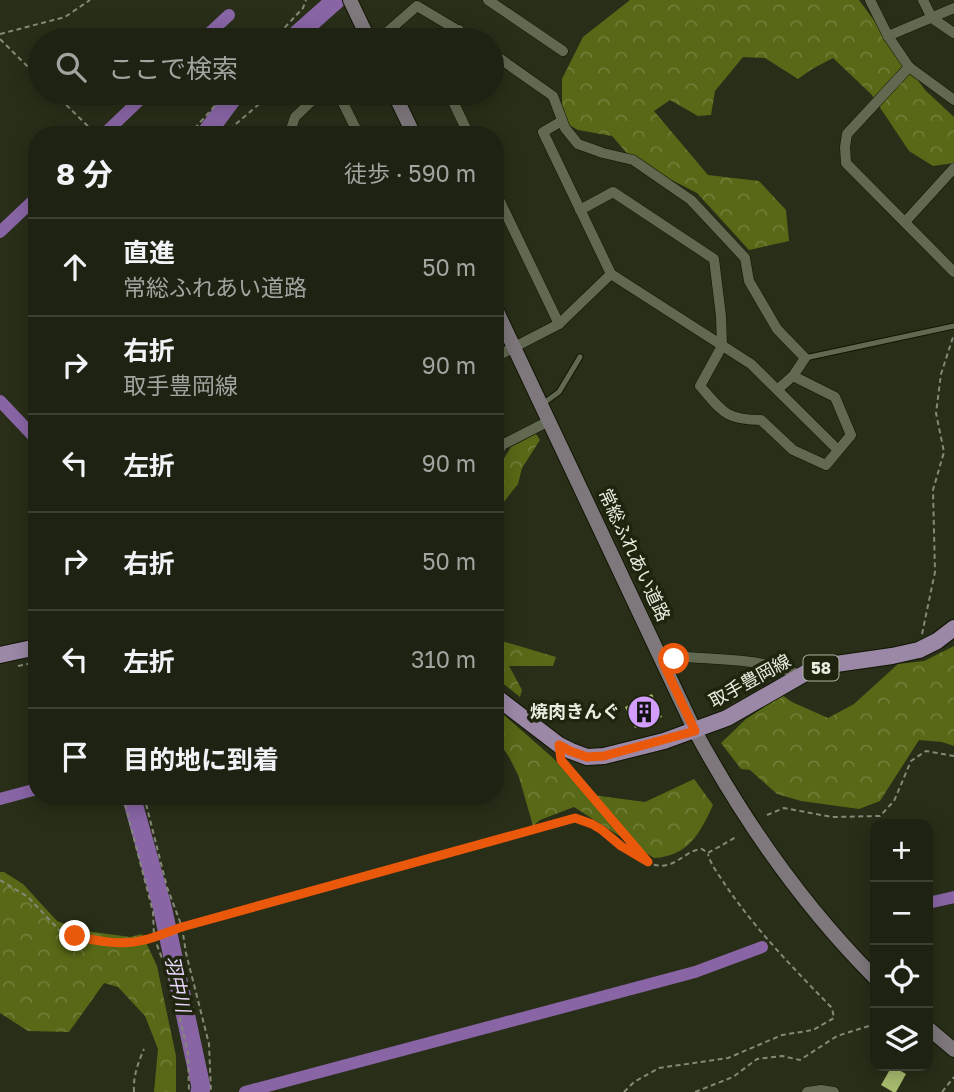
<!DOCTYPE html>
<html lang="ja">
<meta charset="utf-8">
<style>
body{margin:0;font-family:"Golos Text","Noto Sans JP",sans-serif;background:#2b2f20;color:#f1f3f6}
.controls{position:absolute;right:21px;bottom:21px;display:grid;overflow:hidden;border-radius:14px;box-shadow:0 4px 18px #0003}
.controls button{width:63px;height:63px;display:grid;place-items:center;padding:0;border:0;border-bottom:2px solid #3c3f32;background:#1e2212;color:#f1f3f6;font:35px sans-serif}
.stop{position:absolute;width:21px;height:21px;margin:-16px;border:5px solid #ea580c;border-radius:50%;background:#fff}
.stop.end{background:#ea580c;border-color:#fff;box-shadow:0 2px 7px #0008}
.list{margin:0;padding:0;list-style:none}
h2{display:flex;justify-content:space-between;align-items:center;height:91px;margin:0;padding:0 28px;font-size:30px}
h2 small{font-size:23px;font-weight:400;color:#a1a49f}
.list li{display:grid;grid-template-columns:46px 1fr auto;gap:21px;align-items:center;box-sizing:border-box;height:98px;padding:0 28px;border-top:2px solid #3c3f32}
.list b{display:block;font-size:26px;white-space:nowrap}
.list p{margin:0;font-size:23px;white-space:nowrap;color:#a1a49f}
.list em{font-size:23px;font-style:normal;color:#a1a49f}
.icon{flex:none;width:38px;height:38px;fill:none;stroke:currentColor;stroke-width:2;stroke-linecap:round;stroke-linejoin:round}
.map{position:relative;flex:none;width:954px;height:1092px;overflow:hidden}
.search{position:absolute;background:#1e2212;box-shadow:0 4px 18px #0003;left:28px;top:28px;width:476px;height:77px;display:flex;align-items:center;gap:18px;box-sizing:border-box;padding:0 24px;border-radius:38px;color:#a1a49f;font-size:26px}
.panel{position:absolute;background:#1e2212;box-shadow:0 4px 18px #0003;left:28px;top:126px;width:476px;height:679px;border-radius:28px}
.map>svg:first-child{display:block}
</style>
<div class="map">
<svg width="954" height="1092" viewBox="0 0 954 1092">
<defs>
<pattern id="forest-crowns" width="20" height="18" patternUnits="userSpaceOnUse" patternTransform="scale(1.75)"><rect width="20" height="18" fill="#576816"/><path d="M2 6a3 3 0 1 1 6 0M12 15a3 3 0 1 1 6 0" fill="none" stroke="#6f7e38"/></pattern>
</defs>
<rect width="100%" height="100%" fill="#282e18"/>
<g fill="url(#forest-crowns)">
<polygon points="630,0 859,0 925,90 954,117 954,163 933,166 909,151 871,94 833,58 812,69 798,79 765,58 743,57 715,91 711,115 698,116 670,100 654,111 708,175 759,181 786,210 789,241 749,250 697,193 633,160 612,136 578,130 562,121 562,79 583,37"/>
<polygon points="536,434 540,440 522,468 518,484 495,513 495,473 511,447"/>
<polygon points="495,639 556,657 553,666 509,666 522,690 520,697 495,677"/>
<polygon points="954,646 954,746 942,742 919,740 880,801 859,809 801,801 777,794 750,770 741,769 721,743 746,719 782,695 792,702 828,718 854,704 898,664 924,661"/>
<path d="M495,707l58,51 32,36 60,8 49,-23 19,26c-13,28 -24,51 -59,53l-80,-51 -34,13 -7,6 -14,-49 -10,-20 -14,-21z"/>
<polygon points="0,872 4,872 23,884 57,921 79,930 130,937 142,934 157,966 176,1056 176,1092 154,1092 158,1049 145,1016 118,987 104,983 69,1032 28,1031 0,1013"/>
</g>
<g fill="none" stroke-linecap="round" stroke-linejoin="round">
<g stroke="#8965a6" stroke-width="12">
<polyline points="202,40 229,15"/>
<polyline points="103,135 147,93"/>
<polyline points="0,232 37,197"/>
<polyline points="0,401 37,440"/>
<polyline points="132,798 136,797"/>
<polyline points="0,799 37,789"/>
<polyline points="928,903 954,897"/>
<polyline points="245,1092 695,972 762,947"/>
</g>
<g stroke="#8965a6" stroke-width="19">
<polyline points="291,40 336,0"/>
<polyline points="205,135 236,93"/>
<polyline points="131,796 162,906 201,1087 200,1092"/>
</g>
</g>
<g fill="#a8bc6e">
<polygon points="652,694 662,717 635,728 625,707"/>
<polygon points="892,1066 906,1074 896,1092 893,1092 881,1085"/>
</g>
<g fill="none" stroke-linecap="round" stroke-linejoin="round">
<defs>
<g id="lane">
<polyline points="805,358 954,326"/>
<polyline points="541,405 559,392 580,357"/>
</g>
<g id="street">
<polyline points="488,0 563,51"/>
<polyline points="870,0 888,36 909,67 954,100"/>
<polyline points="923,0 932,18 954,33"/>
<polyline points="888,36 954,8"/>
<polyline points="378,40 417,6 474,40"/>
<polyline points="448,40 459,30"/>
<polyline points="492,53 553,96 565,128 578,144 603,153 633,160 691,200 745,258 749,281 777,329 805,358 793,376 778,389"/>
<polyline points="909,67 847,134 845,147 846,163 954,272"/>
<polyline points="338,93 359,135"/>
<polyline points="449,93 469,135"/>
<polyline points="562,121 543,132 611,274 751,364 838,450"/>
<polyline points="289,135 295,117 320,93"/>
<polyline points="495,191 559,324"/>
<path d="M580,210l33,-18 101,67 7,57 1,30 -22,40c22,25 25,34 61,34l32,30 33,15 25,-30 -16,-38 -42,-21"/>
<polyline points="905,222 954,168"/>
<polyline points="495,357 559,324 611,274"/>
<polyline points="495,429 502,445"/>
<polyline points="495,458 502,445 549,421"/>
<path d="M664,665l12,-7 11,-1c33,3 84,2 113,19"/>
<polyline points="807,1092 821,1090 834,1092"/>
</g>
<g id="secondary">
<polyline points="350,0 369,40"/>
<polyline points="394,93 414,135"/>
<path d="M495,307l200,424c49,90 107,174 180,247"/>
<polyline points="928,1028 954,1050"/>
</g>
<g id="primary">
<polyline points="0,655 37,647"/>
<polyline points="495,696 559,745 571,751 587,757 604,756 664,741 727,718 809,671 836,664 892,656 919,650 937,641 954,628"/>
</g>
</defs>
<use href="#lane" stroke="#111603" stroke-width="7"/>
<use href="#street" stroke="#111603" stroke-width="11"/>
<use href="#secondary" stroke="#111603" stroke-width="16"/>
<use href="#primary" stroke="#111603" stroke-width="18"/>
<g stroke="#848978" stroke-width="2" stroke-dasharray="5 3.5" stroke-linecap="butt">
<polyline points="0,34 65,17 90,0"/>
<polyline points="0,39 40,79"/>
<polyline points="273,40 303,8 306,0"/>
<polyline points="54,93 97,135"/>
<polyline points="189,135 226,93"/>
<polyline points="223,135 272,93"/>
<polyline points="922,634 935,572 933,490 944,452 936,413 941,374 954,334"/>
<polyline points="18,666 37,662"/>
<polyline points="564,764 645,858"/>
<polyline points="123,796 153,912 154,937 172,985 188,1053 189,1092"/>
<polyline points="144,796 167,887 182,927 186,953 209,1044 211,1092"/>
<polyline points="767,815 784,808 832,817 880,816 894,801 911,761 926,751 954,756"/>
<path d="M0,880l28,17 32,34 15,5 23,5 32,2 14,-2 38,-14 393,-109c9,3 17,6 25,11 17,11 46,42 67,36 13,-3 21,-15 35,-16l6,4 28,-16"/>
<path d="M134,1092c-1,-16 4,-29 10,-43"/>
<path d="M624,1092l10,-10 25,-14 69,-10 54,-23 31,-5 21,-12 -2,-10c-38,-39 -75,-77 -106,-122 -6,-10 -15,-20 -18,-32"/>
<polyline points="695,1092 733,1077 757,1059 782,1056 800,1060 837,1036 875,1024"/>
<polyline points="942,1092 954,1077"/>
</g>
<use href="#lane" stroke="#626951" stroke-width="5"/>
<use href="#street" stroke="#626951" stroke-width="10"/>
<use href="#secondary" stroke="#7e787c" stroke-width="14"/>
<use href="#primary" stroke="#9b88a7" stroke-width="16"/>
</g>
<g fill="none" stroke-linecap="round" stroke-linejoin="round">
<path stroke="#ea580c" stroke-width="9" d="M75,936c22,5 47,10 69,4 13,-3 26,-9 38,-13l393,-109 17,6 10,6 19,16 27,16 -87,-102 -2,-15 11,6 17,6 17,-1 91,-25 -31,-66 10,-6"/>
</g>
<defs>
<symbol id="building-disc" viewBox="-11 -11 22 22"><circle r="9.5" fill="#d29dfd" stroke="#1f240f"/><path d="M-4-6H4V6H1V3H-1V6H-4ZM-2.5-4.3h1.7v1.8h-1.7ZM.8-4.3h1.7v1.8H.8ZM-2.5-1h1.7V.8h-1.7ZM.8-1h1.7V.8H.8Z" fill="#111"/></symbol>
</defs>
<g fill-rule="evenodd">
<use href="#building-disc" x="625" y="693" width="38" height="38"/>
</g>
<g text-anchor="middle" stroke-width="7" stroke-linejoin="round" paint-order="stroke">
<rect fill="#1f240f" stroke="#acb1a1" stroke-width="2" x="803.5" y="655.5" width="35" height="25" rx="5"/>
<g font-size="16" font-weight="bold" fill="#e9ede0">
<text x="821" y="674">58</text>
</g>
<g font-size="18" fill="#e9ede0" stroke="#1f240f">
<text transform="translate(634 555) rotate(65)" y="6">常総ふれあい道路</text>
<text transform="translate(750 681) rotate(-29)" y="6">取手豊岡線</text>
</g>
<g font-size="18" font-weight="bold" fill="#e9ede0" stroke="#1f240f" text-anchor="end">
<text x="620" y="718">焼肉きんぐ</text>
</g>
<g font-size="19" font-style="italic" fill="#e9d6fb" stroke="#1f240f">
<text transform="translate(178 984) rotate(78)" y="7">羽中川</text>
</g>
</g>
</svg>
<div class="controls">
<button>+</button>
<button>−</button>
<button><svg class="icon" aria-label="locate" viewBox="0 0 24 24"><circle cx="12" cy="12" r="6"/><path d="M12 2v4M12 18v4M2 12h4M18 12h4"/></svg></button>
<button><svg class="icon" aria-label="layers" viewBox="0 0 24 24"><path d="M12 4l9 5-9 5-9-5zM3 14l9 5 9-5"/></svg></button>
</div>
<div class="stop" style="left:674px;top:659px"></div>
<div class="stop end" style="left:75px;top:936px"></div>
<div class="search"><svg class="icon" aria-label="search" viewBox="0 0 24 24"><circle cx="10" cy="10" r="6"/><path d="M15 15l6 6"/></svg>ここで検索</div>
<section class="panel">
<h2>8 分<small>徒歩 · 590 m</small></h2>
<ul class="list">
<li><svg class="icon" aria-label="ahead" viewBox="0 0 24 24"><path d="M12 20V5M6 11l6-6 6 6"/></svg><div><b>直進</b><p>常総ふれあい道路</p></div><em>50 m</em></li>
<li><svg class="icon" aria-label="right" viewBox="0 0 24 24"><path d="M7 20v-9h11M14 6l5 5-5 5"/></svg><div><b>右折</b><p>取手豊岡線</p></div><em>90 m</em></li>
<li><svg class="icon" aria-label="left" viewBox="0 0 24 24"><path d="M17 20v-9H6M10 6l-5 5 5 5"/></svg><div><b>左折</b></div><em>90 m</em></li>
<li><svg class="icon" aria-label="right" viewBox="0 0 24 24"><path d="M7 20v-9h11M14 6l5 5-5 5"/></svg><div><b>右折</b></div><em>50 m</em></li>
<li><svg class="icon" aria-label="left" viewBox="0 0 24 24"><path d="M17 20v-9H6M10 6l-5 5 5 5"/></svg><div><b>左折</b></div><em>310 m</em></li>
<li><svg class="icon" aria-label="arrive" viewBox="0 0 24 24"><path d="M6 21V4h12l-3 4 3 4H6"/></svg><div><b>目的地に到着</b></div></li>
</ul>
</section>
</div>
